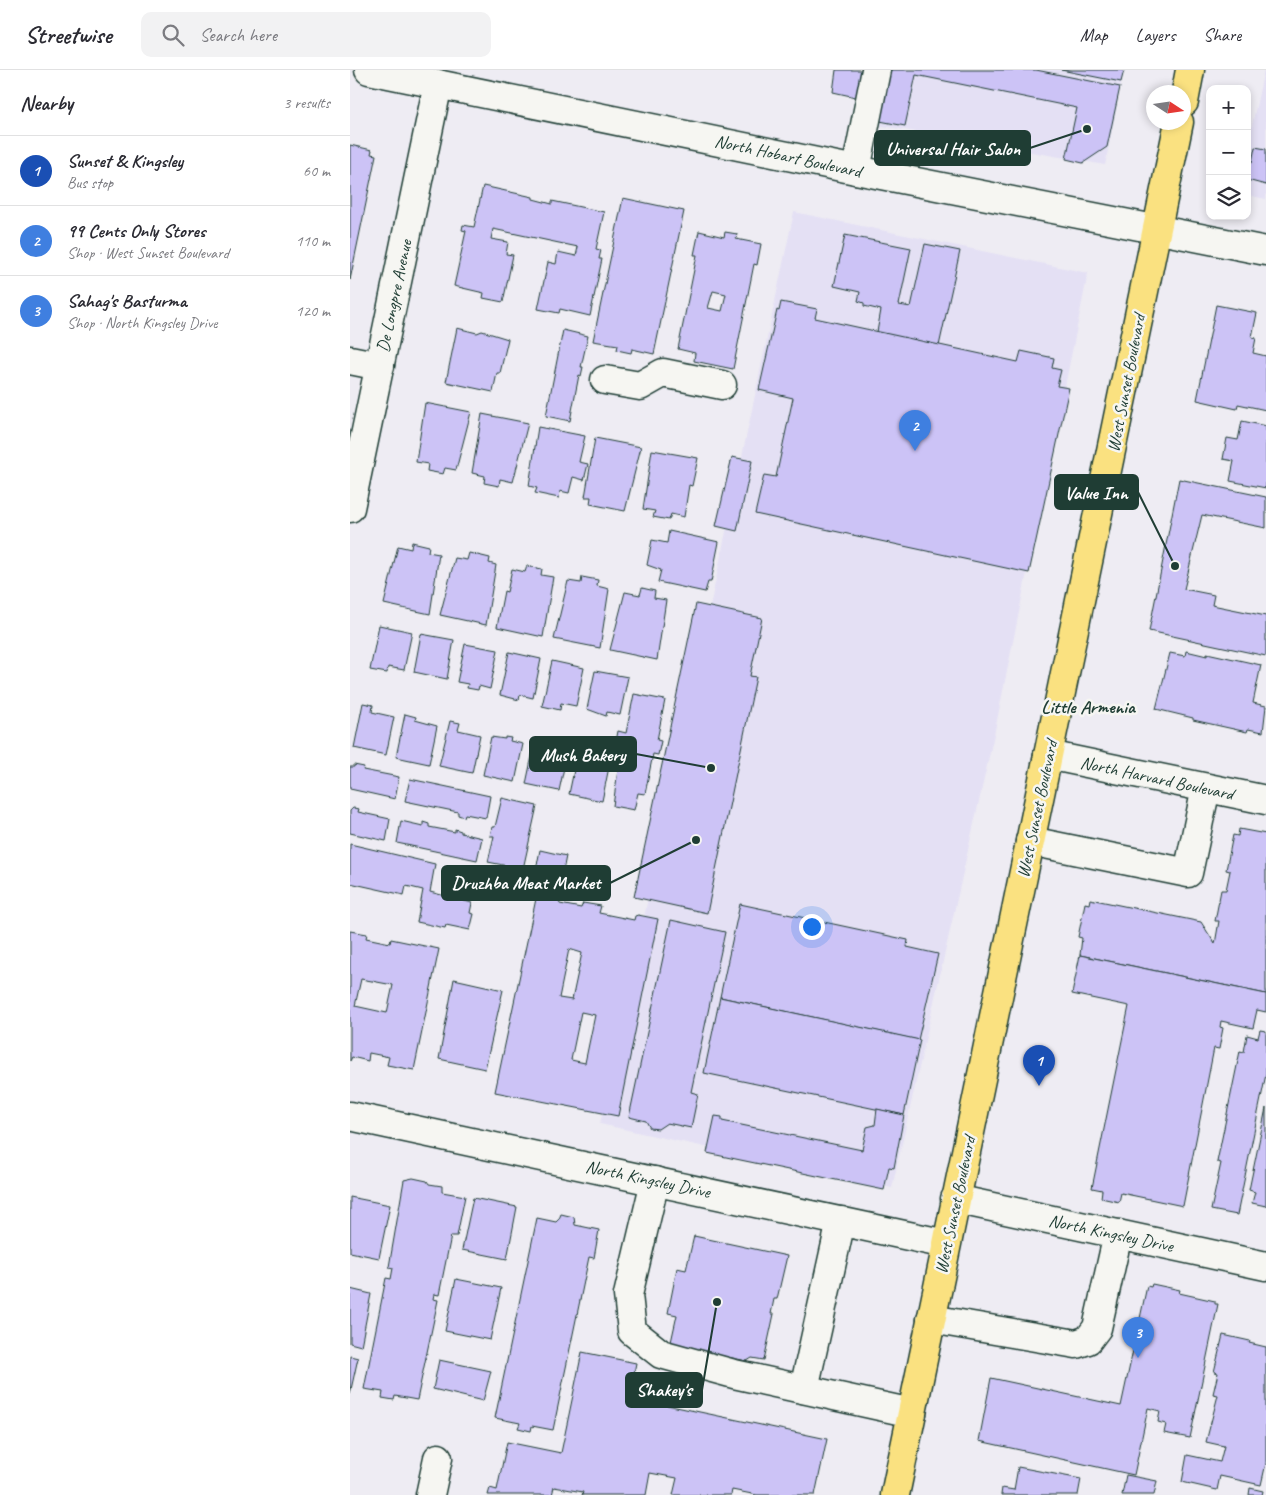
<!DOCTYPE html>
<meta charset="utf-8">
<style>
body{margin:0;font-family:Caveat,sans-serif;background:#f2f2f3;color:#2b2b33}
.controls{position:absolute;right:15px;top:15px;display:grid;overflow:hidden;border-radius:10px;box-shadow:0 2px 8px #0003}
.controls button{width:45px;height:45px;display:grid;place-items:center;padding:0;border:0;border-bottom:1px solid #e1e1e2;background:#fff;color:#2b2b33;font:25px sans-serif}
.compass{position:absolute;left:796px;top:15px;width:45px;height:45px;border-radius:50%;background:#fff;box-shadow:0 2px 8px #0003;rotate:102deg}
.you{position:absolute;left:461px;top:856px;width:18px;height:18px;margin:-12px;border:4px solid #fff;border-radius:50%;background:#1a73e8;box-shadow:0 0 0 8px #1a73e833}
.badge{display:grid;place-items:center;width:32px;height:32px;border-radius:50%;background:#1f6fb2;color:#fff;font-size:16px;font-weight:700}
.pin{position:absolute;translate:-50% -41px;filter:drop-shadow(0 1px 2px #0008)}
.pin::after{content:'';position:absolute;top:26px;width:18px;height:15px;background:inherit;clip-path:polygon(0 0,100% 0,50% 100%)}
.list{margin:0;padding:0;list-style:none}
h2{display:flex;justify-content:space-between;align-items:center;height:65px;margin:0;padding:0 20px;font-size:21px}
h2 small{font-size:16px;font-weight:400;color:#7c7c81}
.list li{display:grid;grid-template-columns:32px 1fr auto;gap:15px;align-items:center;box-sizing:border-box;height:70px;padding:0 20px;border-top:1px solid #e1e1e2}
.list b{display:block;font-size:19px;white-space:nowrap}
.list p{margin:0;font-size:16px;white-space:nowrap;color:#7c7c81}
.list em{font-size:16px;font-style:normal;color:#7c7c81}
.icon{flex:none;width:28px;height:28px;fill:none;stroke:currentColor;stroke-width:2;stroke-linecap:round;stroke-linejoin:round}
.map{position:relative;flex:none;width:916px;height:1425px;overflow:hidden}
header{display:flex;align-items:center;gap:30px;box-sizing:border-box;height:70px;padding:0 25px;background:#fff;border-bottom:1px solid #e1e1e2}
header strong{font-size:24px}
nav{display:flex;gap:28px;margin-inline-start:auto;font-size:18px}
.search{width:350px;height:45px;background:#f2f2f3;display:flex;align-items:center;gap:12px;box-sizing:border-box;padding:0 18px;border-radius:10px;color:#7c7c81;font-size:19px}
main{display:flex}
aside{flex:1;background:#fff}
.map>svg:first-child{display:block}
</style>
<header>
<strong>Streetwise</strong>
<div class="search"><svg class="icon" aria-label="search" viewBox="0 0 24 24"><circle cx="10" cy="10" r="6"/><path d="M15 15l6 6"/></svg>Search here</div>
<nav><a>Map</a><a>Layers</a><a>Share</a></nav>
</header>
<main>
<aside>
<h2>Nearby<small>3 results</small></h2>
<ul class="list">
<li><span class="badge" style="background:#1a4fb4">1</span><div><b>Sunset &amp; Kingsley</b><p>Bus stop</p></div><em>60 m</em></li>
<li><span class="badge" style="background:#3f7fe0">2</span><div><b>99 Cents Only Stores</b><p>Shop · West Sunset Boulevard</p></div><em>110 m</em></li>
<li><span class="badge" style="background:#3f7fe0">3</span><div><b>Sahag's Basturma</b><p>Shop · North Kingsley Drive</p></div><em>120 m</em></li>
</ul>
</aside>
<div class="map">
<svg width="916" height="1425" viewBox="0 0 916 1425">
<rect width="100%" height="100%" fill="#eeecf3"/>
<filter id="ink" filterUnits="userSpaceOnUse"><feTurbulence type="fractalNoise" baseFrequency=".02" numOctaves="2"/><feDisplacementMap in="SourceGraphic" scale="10" xChannelSelector="R" yChannelSelector="G"/><feConvolveMatrix kernelMatrix="1 2 1 2 8 2 1 2 1" color-interpolation-filters="sRGB"/></filter>
<g filter="url(#ink)">
<g fill="#e4e0f4">
<polygon points="532,0 774,0 755,95 521,54"/>
<polygon points="914,0 916,0 916,129 897,125 897,78"/>
<polygon points="444,142 738,203 645,660 542,1118 250,1054"/>
</g>
<g fill="#ccc3f6" stroke="#1f3d34" fill-rule="evenodd">
<polygon points="486,0 517,0 510,28 483,22"/>
<polygon points="536,0 686,0 770,17 757,77 733,93 716,89 727,38 566,5 555,56 525,50"/>
<polygon points="711,0 774,0 771,12"/>
<polygon points="0,75 22,80 21,84 26,85 0,210"/>
<polygon points="905,77 916,79 916,115 897,110 899,92 902,92"/>
<polygon points="133,116 183,127 183,129 202,134 202,131 254,142 246,179 251,180 249,189 252,189 240,246 210,239 209,243 188,239 198,192 206,194 208,182 226,186 228,177 143,159 141,169 158,172 156,184 163,185 153,232 133,228 134,223 104,216 116,161 112,160 113,155 124,157"/>
<polygon points="273,128 334,141 304,284 282,279 281,283 267,280 268,275 243,271"/>
<path d="M349,161l25,6 1,-5 12,2 -1,5 25,5 -4,21 -3,-1 -21,105 -39,-8 1,-8 -17,-4 19,-94h-3zM363,221l13,3 -4,17 -14,-3z"/>
<polygon points="495,165 561,178 549,235 561,237 575,174 610,181 589,276 527,262 531,240 514,236 514,233 508,231 510,222 484,216"/>
<polygon points="431,232 467,239 465,248 668,292 671,281 704,288 702,298 711,300 707,316 719,318 679,503 405,444 414,405 426,407 443,328 409,320 427,240 429,241"/>
<polygon points="866,235 907,243 902,267 906,268 903,283 916,286 916,340 888,334 887,339 847,330"/>
<polygon points="107,258 127,263 132,261 158,269 150,303 147,303 143,322 96,312"/>
<polygon points="213,260 238,266 231,297 233,297 231,306 229,305 220,351 196,346"/>
<polygon points="75,333 121,342 106,400 95,398 93,404 77,401 78,394 66,392"/>
<polygon points="132,344 178,353 163,412 150,409 149,416 134,413 135,406 122,403"/>
<polygon points="892,351 916,356 916,418 880,411 884,391 873,389 877,368 888,370"/>
<polygon points="188,357 235,366 229,392 238,394 234,410 223,407 219,423 210,421 209,428 185,423 187,418 179,416"/>
<polygon points="245,368 291,377 275,441 240,434 241,427 235,427"/>
<polygon points="302,380 348,388 342,416 339,415 334,447 321,444 319,450 303,447 305,441 293,439"/>
<polygon points="382,387 402,391 387,461 366,456"/>
<polygon points="829,409 916,427 916,458 852,445 834,519 864,525 862,535 916,546 916,586 799,561"/>
<polygon points="319,461 369,472 361,512 358,512 355,522 308,512 311,500 297,495 302,470 317,473"/>
<polygon points="62,472 79,476 78,482 89,484 80,544 34,534 48,476 61,479"/>
<polygon points="119,483 140,488 139,493 146,495 136,555 90,545 105,488 117,490"/>
<polygon points="177,496 192,499 191,505 203,507 193,567 147,557 154,521 157,522 162,499 175,502"/>
<polygon points="232,507 248,510 247,516 259,519 250,578 204,569 218,511 231,513"/>
<polygon points="292,518 305,521 304,528 316,530 307,590 260,580 275,522 290,525"/>
<polygon points="346,534 412,548 400,606 406,607 357,843 284,827"/>
<polygon points="29,555 62,562 54,600 38,597 37,603 20,600"/>
<polygon points="71,564 104,570 97,609 64,602"/>
<polygon points="115,574 148,580 140,619 129,616 128,620 117,618 118,614 107,612"/>
<polygon points="836,581 857,586 857,583 911,595 903,633 916,636 913,662 898,659 897,662 843,650 843,648 806,639 820,583 835,586"/>
<polygon points="159,582 191,589 183,628 170,625 169,630 150,625"/>
<polygon points="202,591 234,598 226,636 211,633 210,640 192,636"/>
<polygon points="245,601 278,607 270,645 257,642 256,646 237,639"/>
<polygon points="284,624 315,630 307,670 311,671 308,685 303,684 295,724 288,723 284,740 263,736 271,678 265,677 268,661 276,663"/>
<polygon points="13,633 23,635 22,642 44,647 36,685 4,678"/>
<polygon points="55,644 66,647 65,650 87,656 79,694 46,687"/>
<polygon points="100,651 110,653 108,660 130,665 122,703 89,696"/>
<polygon points="141,667 155,669 155,667 161,668 160,671 173,674 165,712 133,705"/>
<polygon points="196,674 218,679 209,721 176,714 184,676 195,678"/>
<polygon points="228,681 238,683 237,687 260,692 252,731 219,724"/>
<polygon points="4,695 14,697 13,700 49,707 45,729 0,719 0,697 4,697"/>
<polygon points="60,709 140,726 136,748 115,744 114,747 108,745 108,742 55,731"/>
<polygon points="152,728 187,736 173,799 138,792 144,766 140,766 142,757 145,757"/>
<polygon points="3,738 9,739 8,742 40,749 36,771 0,763 0,741"/>
<polygon points="51,751 73,756 73,752 79,754 79,757 105,762 105,759 111,761 111,763 132,768 127,790 47,773"/>
<polygon points="889,759 916,764 916,924 730,885 732,868 728,867 735,833 739,834 740,829 851,852 865,874 869,851 865,851 871,820 876,820 880,801 876,800 883,765 888,766"/>
<polygon points="0,774 85,794 80,822 122,833 120,843 124,844 120,860 96,855 95,858 67,852 73,820 56,816 54,825 0,813"/>
<polygon points="190,780 216,786 211,811 185,805"/>
<path d="M187,824l20,4 3,6 21,4 2,-5 18,3 -2,7 35,7 1,-4 3,-1 20,4 -40,197 -123,-24zM219,879l13,4 -10,47 -13,-2zM231,942l14,3 -10,48 -14,-3z"/>
<polygon points="390,834 558,870 557,877 588,884 568,970 370,927"/>
<polygon points="321,850 375,862 341,1022 348,1024 341,1058 317,1053 308,1059 300,1058 296,1051 279,1047"/>
<path d="M0,861l17,3 -1,4 24,5 1,-4 48,10 -25,121 -27,-5 2,-8 -20,-4 -1,8 -16,-4 -2,4zM11,909l32,6 -6,28 -32,-7z"/>
<polygon points="730,885 916,924 916,942 907,940 903,958 871,951 870,957 873,958 869,979 864,978 833,1136 771,1123 769,1132 751,1128 752,1120 742,1118 779,936 722,924"/>
<polygon points="104,909 153,920 135,999 89,989"/>
<polygon points="370,927 570,970 554,1045 354,1003"/>
<polygon points="910,960 916,961 916,1004 887,1145 861,1140 871,1093 867,1092 890,981 894,982 897,965 908,968"/>
<polygon points="916,1038 916,1136 902,1133 905,1122 899,1120"/>
<polygon points="527,1039 554,1045 544,1098 539,1097 534,1120 357,1083 365,1046 372,1047 372,1051 512,1080 517,1057 525,1055"/>
<polygon points="63,1108 77,1111 79,1114 92,1116 92,1122 115,1126 107,1166 101,1166 89,1225 84,1224 83,1229 88,1230 67,1330 45,1326 44,1330 32,1328 33,1322 14,1319 36,1208 41,1209 43,1198 39,1197 54,1110"/>
<polygon points="0,1127 40,1135 29,1188 0,1182"/>
<polygon points="123,1128 167,1137 157,1189 112,1180"/>
<polygon points="211,1144 224,1147 225,1155 249,1160 244,1188 239,1187 203,1360 182,1356 181,1361 168,1358 170,1353 145,1348 187,1148 206,1152 209,1149"/>
<polygon points="344,1166 437,1186 427,1229 424,1229 421,1244 424,1244 414,1290 402,1288 397,1291 329,1277 321,1272 327,1245 318,1243 327,1198 336,1200"/>
<polygon points="106,1209 151,1218 140,1270 95,1261"/>
<polygon points="802,1214 830,1220 829,1223 865,1231 865,1234 868,1234 840,1368 814,1363 816,1354 808,1352 810,1341 798,1338 784,1405 629,1371 641,1308 771,1336 797,1216 801,1217"/>
<polygon points="0,1219 21,1224 11,1276 0,1273"/>
<polygon points="873,1265 900,1271 899,1273 916,1277 916,1393 911,1415 870,1406 867,1420 832,1412 837,1385 870,1392 874,1376 856,1372 868,1325 863,1324 868,1303 864,1302"/>
<polygon points="232,1282 286,1293 279,1327 477,1369 465,1425 407,1425 382,1420 381,1425 323,1425 327,1408 300,1403 296,1425 232,1425 233,1422 204,1417 202,1425 138,1425 140,1418 147,1420 157,1372 211,1383"/>
<polygon points="0,1286 8,1288 0,1324"/>
<polygon points="89,1290 141,1301 133,1331 83,1319"/>
<polygon points="668,1397 731,1409 728,1425 651,1425 652,1418 664,1420"/>
<polygon points="776,1405 807,1411 804,1425 772,1425"/>
<polygon points="900,1418 913,1421 912,1425 899,1425"/>
</g>
<g fill="none" stroke-linecap="round" stroke-linejoin="round">
<defs>
<g id="minor">
<polyline points="19,0 506,100 916,181"/>
<polyline points="506,100 526,0"/>
<polyline points="0,290 30,296"/>
<polyline points="255,310 290,316 313,303 372,315"/>
<polyline points="0,438 88,14"/>
<polyline points="698,685 916,730"/>
<polyline points="680,771 838,803 856,718"/>
<polyline points="0,1046 596,1174"/>
<polyline points="305,1111 278,1225 282,1261 311,1284 384,1304 562,1343"/>
<polyline points="605,1129 916,1196"/>
<polyline points="581,1249 726,1274 738,1270 747,1258 768,1164"/>
<polyline points="454,1319 491,1151"/>
<polyline points="80,1425 88,1388"/>
</g>
<g id="major">
<polyline points="834,32 840,0"/>
<polyline points="545,1425 829,52"/>
</g>
</defs>
<use href="#minor" stroke="#1f3d34" stroke-width="31"/>
<use href="#major" stroke="#1f3d34" stroke-width="31"/>
<use href="#minor" stroke="#f6f6f2" stroke-width="28"/>
<use href="#major" stroke="#fae180" stroke-width="28"/>
</g>
</g>
<g text-anchor="middle" stroke-width="5" stroke-linejoin="round" paint-order="stroke">
<g font-size="18" fill="#1f3d34" stroke="#f6f6f2">
<text transform="translate(438 86) rotate(12)" y="6">North Hobart Boulevard</text>
<text transform="translate(44 226) rotate(-78)" y="6">De Longpre Avenue</text>
<text transform="translate(776 313) rotate(-79)" y="6">West Sunset Boulevard</text>
<text transform="translate(807 708) rotate(12)" y="6">North Harvard Boulevard</text>
<text transform="translate(687 739) rotate(-78)" y="6">West Sunset Boulevard</text>
<text transform="translate(298 1109) rotate(12)" y="6">North Kingsley Drive</text>
<text transform="translate(605 1135) rotate(-78)" y="6">West Sunset Boulevard</text>
<text transform="translate(761 1163) rotate(12)" y="6">North Kingsley Drive</text>
</g>
<g font-size="19" font-weight="bold" fill="#1f3d34" stroke="#f6f6f2">
<text x="738" y="643">Little Armenia</text>
</g>
</g>
<path fill="none" stroke="#1f3d34" stroke-width="2" d="M737 59L680 78M825 496L788 422M361 698L286 684M346 770L260 813M367 1232L352 1320"/>
<g fill="#1f3d34" stroke="#f6f6f2" stroke-width="2">
<circle cx="737" cy="59" r="5"/>
<circle cx="825" cy="496" r="5"/>
<circle cx="361" cy="698" r="5"/>
<circle cx="346" cy="770" r="5"/>
<circle cx="367" cy="1232" r="5"/>
</g>
<g fill="#1f3d34" stroke="#1f3d34" stroke-width="2">
<rect x="525" y="61" width="155" height="34" rx="5"/>
<rect x="705" y="405" width="83" height="34" rx="5"/>
<rect x="180" y="667" width="106" height="34" rx="5"/>
<rect x="92" y="796" width="168" height="34" rx="5"/>
<rect x="276" y="1303" width="76" height="34" rx="5"/>
</g>
<g font-size="19" text-anchor="middle" font-weight="bold" fill="#fff">
<text x="603" y="85">Universal Hair Salon</text>
<text x="746" y="429">Value Inn</text>
<text x="233" y="691">Mush Bakery</text>
<text x="176" y="819">Druzhba Meat Market</text>
<text x="314" y="1326">Shakey's</text>
</g>
</svg>
<div class="controls">
<button>+</button>
<button>−</button>
<button><svg class="icon" aria-label="layers" viewBox="0 0 24 24"><path d="M12 4l9 5-9 5-9-5zM3 14l9 5 9-5"/></svg></button>
</div>
<svg class="compass" viewBox="-18 -18 36 36"><path d="M0-13l5 13h-10z" fill="#e53935"/><path d="M0 13l5-13h-10z" fill="#7c7c81"/></svg>
<div class="you"></div>
<div class="pin badge" style="left:689px;top:1016px;background:#1a4fb4">1</div>
<div class="pin badge" style="left:565px;top:381px;background:#3f7fe0">2</div>
<div class="pin badge" style="left:788px;top:1288px;background:#3f7fe0">3</div>
</div>
</main>
